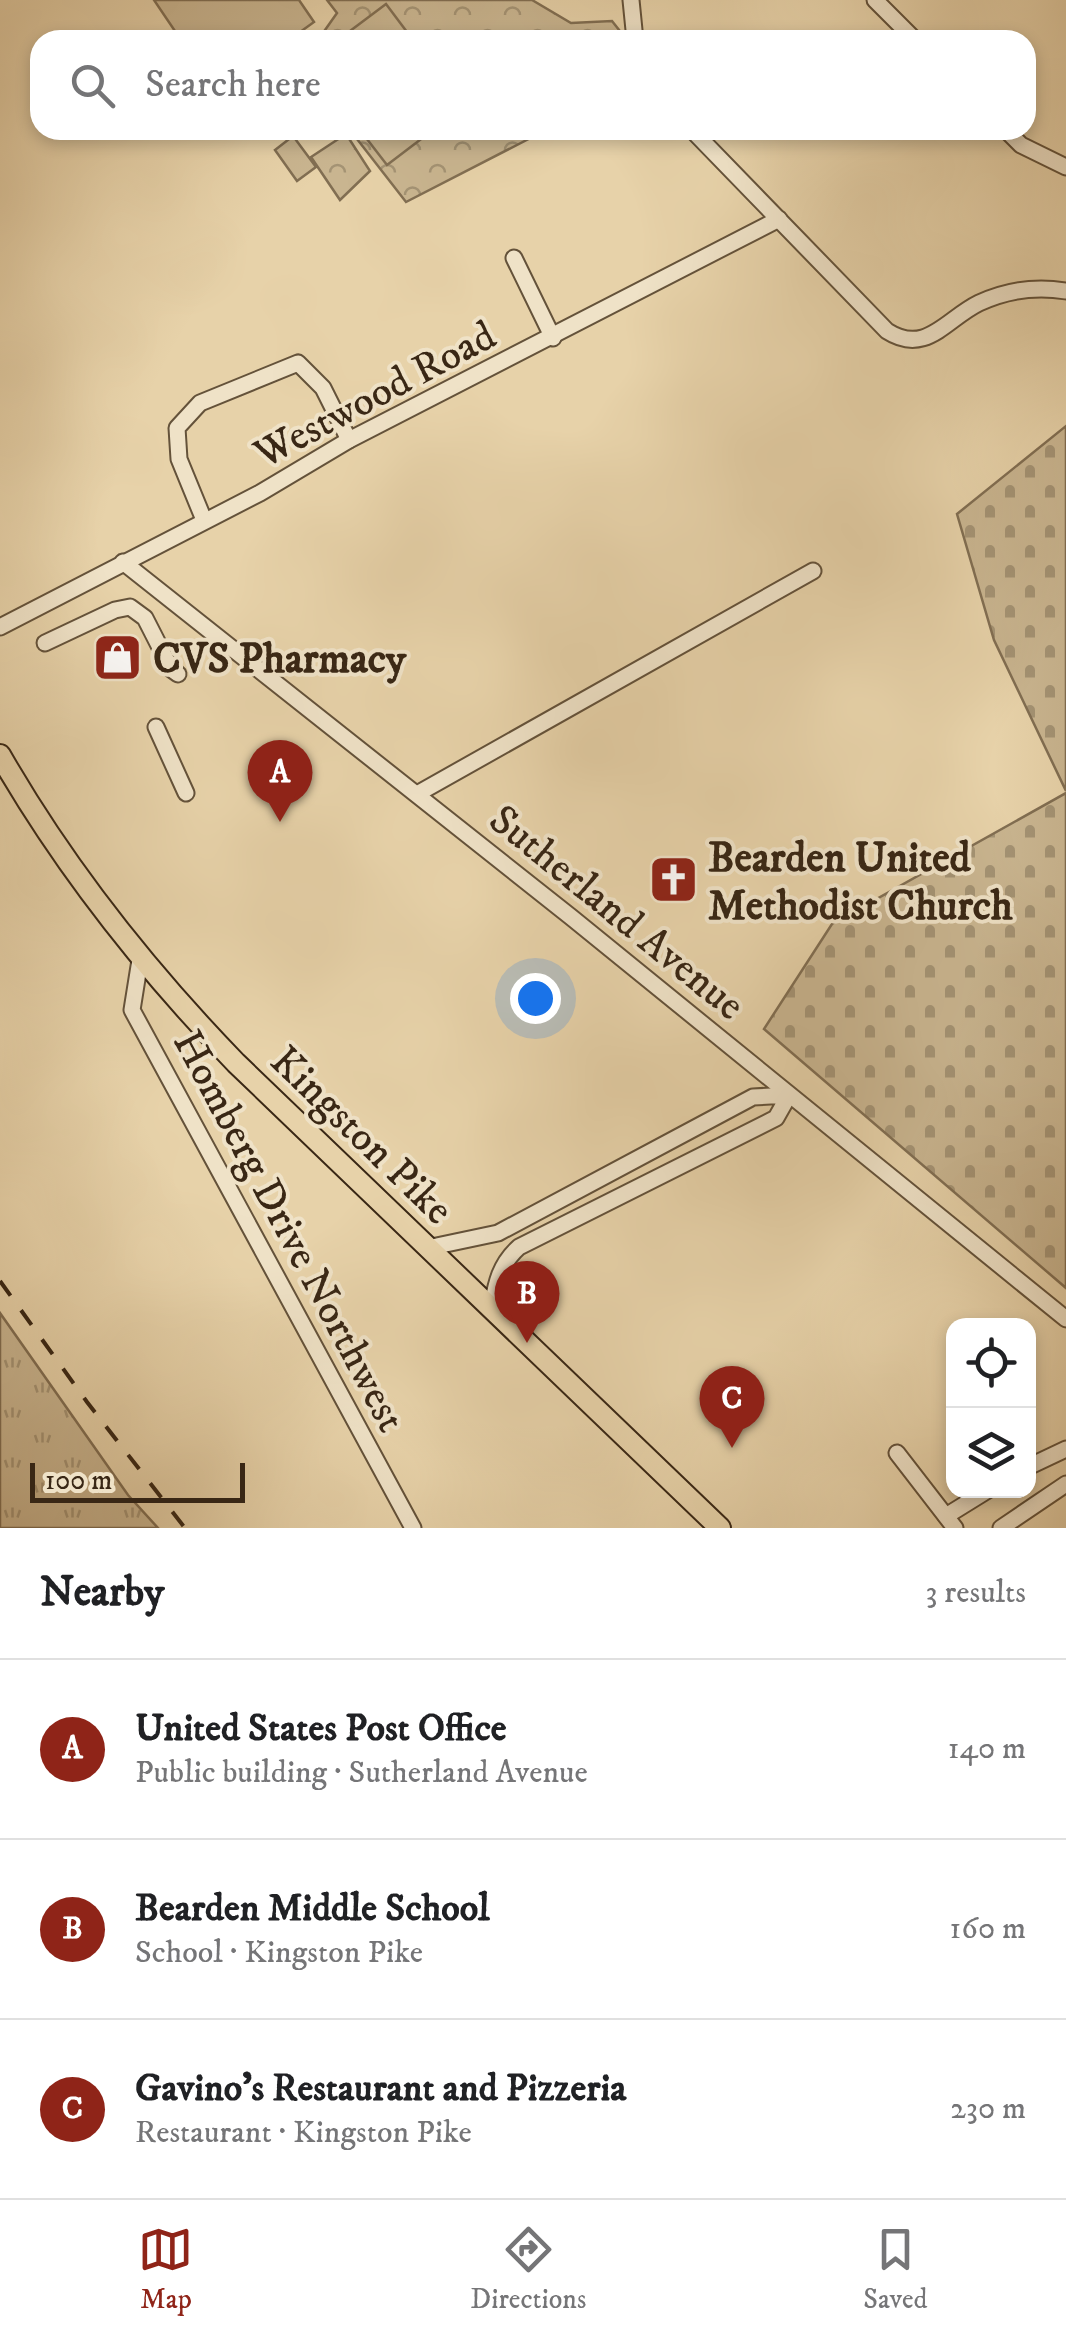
<!DOCTYPE html>
<meta charset="utf-8">
<style>
body{margin:0;font-family:"IM FELL DW Pica",serif;background:#f2f2f2;color:#202124}
.controls{position:absolute;right:30px;bottom:30px;display:grid;overflow:hidden;border-radius:20px;box-shadow:0 5px 15px #0003}
.controls button{width:90px;height:90px;display:grid;place-items:center;padding:0;border:0;border-bottom:2px solid #e0e0e0;background:#fff;color:#202124;font:50px sans-serif}
.scale{position:absolute;left:30px;bottom:25px;width:215px;box-sizing:border-box;padding-left:10px;border:5px solid #392715;border-top:0;font-size:28px;line-height:35px;white-space:nowrap;color:#392715;-webkit-text-stroke:8px #efe2c7;paint-order:stroke}
.you{position:absolute;left:535px;top:998px;width:35px;height:35px;margin:-25px;border:8px solid #fff;border-radius:50%;background:#1a73e8;box-shadow:0 0 0 15px #1a73e833}
.badge{display:grid;place-items:center;width:65px;height:65px;border-radius:50%;background:#8f2418;color:#fff;font-size:32px;font-weight:700}
.pin{position:absolute;translate:-50% -82px;filter:drop-shadow(0 2px 5px #0008)}
.pin::after{content:'';position:absolute;top:52px;width:35px;height:30px;background:inherit;clip-path:polygon(0 0,100% 0,50% 100%)}
.list{margin:0;padding:0;list-style:none}
h2{display:flex;justify-content:space-between;align-items:center;height:130px;margin:0;padding:0 40px;font-size:42px}
h2 small{font-size:32px;font-weight:400;color:#757577}
.list li{display:grid;grid-template-columns:65px 1fr auto;gap:30px;align-items:center;box-sizing:border-box;height:180px;padding:0 40px;border-top:2px solid #e0e0e0}
.list b{display:block;font-size:38px;white-space:nowrap}
.list p{margin:0;font-size:32px;white-space:nowrap;color:#757577}
.list em{font-size:32px;font-style:normal;color:#757577}
.icon{flex:none;width:55px;height:55px;fill:none;stroke:currentColor;stroke-width:2;stroke-linecap:round;stroke-linejoin:round}
.map{position:relative;flex:none;width:1066px;height:1528px;overflow:hidden}
.search{position:absolute;background:#fff;box-shadow:0 5px 15px #0003;left:30px;right:30px;top:30px;height:110px;display:flex;align-items:center;gap:25px;box-sizing:border-box;padding:0 35px;border-radius:30px;color:#757577;font-size:38px}
.sheet{height:670px;background:#fff}
nav{display:flex;justify-content:space-around;align-items:center;box-sizing:border-box;height:140px;border-top:2px solid #e0e0e0;background:#fff;font-size:28px;color:#757577}
nav a{display:grid;justify-items:center;gap:5px}
nav .on{color:#8f2418}
.map>svg:first-child{display:block}
</style>
<div class="map">
<svg width="1066" height="1528" viewBox="0 0 1066 1528">
<defs>
<pattern id="grass-tufts" width="24" height="20" patternUnits="userSpaceOnUse" patternTransform="scale(2.5)"><rect width="24" height="20" fill="#c9b590"/><path d="M3 7l-1-3M5 7V3M7 7l1-3M15 17l-1-3M17 17v-4M19 17l1-3" fill="none" stroke="#a49374"/></pattern>
<pattern id="forest-crowns" width="20" height="18" patternUnits="userSpaceOnUse" patternTransform="scale(2.5)"><rect width="20" height="18" fill="#c9b590"/><path d="M2 6a3 3 0 1 1 6 0M12 15a3 3 0 1 1 6 0" fill="none" stroke="#a49374"/></pattern>
<pattern id="cemetery-stones" width="16" height="16" patternUnits="userSpaceOnUse" patternTransform="scale(2.5)"><rect width="16" height="16" fill="#c9b590"/><path d="M2 7V4a2 2 0 0 1 4 0v3zM10 15v-3a2 2 0 0 1 4 0v3z" fill="#a49374"/></pattern>
</defs>
<rect width="100%" height="100%" fill="#e7d2a9"/>
<filter id="stains"><feTurbulence type="fractalNoise" baseFrequency=".002" numOctaves="4"/><feColorMatrix values="0 0 0 0 .2 0 0 0 0 .09 0 0 0 0 .02 0 0 0 .5 -.17"/></filter>
<radialGradient id="worn" r=".72"><stop offset=".6" stop-color="#630" stop-opacity="0"/><stop offset="1" stop-color="#630" stop-opacity=".3"/></radialGradient>
<polygon fill="url(#grass-tufts)" stroke="#816e52" stroke-width="2.5" points="0,1313 128,1495 158,1528 0,1528"/>
<g fill="url(#forest-crowns)" stroke="#816e52" stroke-width="2.5">
<polygon points="327,0 532,0 571,23 612,21 627,40 318,40 337,13"/>
<polygon points="350,130 546,130 406,202"/>
<polygon points="346,134 370,171 340,200 311,157"/>
</g>
<g fill="url(#cemetery-stones)" stroke="#816e52" stroke-width="2.5">
<polygon points="1066,426 1066,791 994,640 957,514"/>
<polygon points="1066,793 1066,1288 764,1029 832,924"/>
</g>
<g fill="#c9b590" stroke="#816e52" stroke-width="2.5">
<polygon points="154,0 299,0 314,22 289,40 181,40"/>
<polygon points="386,4 413,40 338,40"/>
<polygon points="360,130 433,130 387,165"/>
<polygon points="293,136 316,167 297,181 275,150"/>
</g>
<g fill="none" stroke-linecap="round" stroke-linejoin="round">
<defs>
<g id="minor">
<polyline points="631,0 635,40"/>
<polyline points="875,0 915,40"/>
<path d="M692,130l195,201c39,25 59,-12 92,-28 28,-13 57,-17 87,-12"/>
<polyline points="1006,130 1021,145 1066,167"/>
<polyline points="514,258 553,338"/>
<polyline points="204,520 179,459 177,428 200,403 298,363 323,388 349,440"/>
<polyline points="123,562 571,917 1066,1319"/>
<polyline points="0,627 260,493 349,440 779,219"/>
<polyline points="45,643 115,610 130,607 145,618 171,669 178,674"/>
<polyline points="156,727 186,793"/>
<polyline points="417,794 813,571"/>
<polyline points="140,960 132,1010 413,1528"/>
<path d="M427,1248l71,-15 255,-136 36,-2 -13,23 -257,129c-20,18 -23,37 -28,63"/>
<polyline points="897,1453 955,1528"/>
<polyline points="1028,1467 1066,1449"/>
<polyline points="946,1516 988,1490"/>
<polyline points="1001,1528 1066,1484"/>
</g>
<path id="major" d="M0,755c66,115 145,214 236,308l484,465"/>
</defs>
<use href="#minor" stroke="#64523a" stroke-width="19"/>
<use href="#major" stroke="#392715" stroke-width="24"/>
<use href="#minor" stroke="#efe2c7" stroke-width="15"/>
<use href="#major" stroke="#e7d2a9" stroke-width="20"/>
<polyline stroke="#392715" stroke-width="4" stroke-dasharray="18 18" stroke-linecap="butt" points="0,1281 87,1402 185,1528"/>
</g>
<defs>
<symbol id="shop-square" viewBox="-11 -11 22 22"><rect x="-9" y="-9" width="18" height="18" rx="4" fill="#8f2418" stroke="#efe2c7"/><path d="M-5-2.5h2.3a2.7 3.5 0 0 1 5.4 0H5L5.5 6h-11ZM-1.5-2.5h3a1.5 2.3 0 0 0-3 0Z" fill="#fff"/></symbol>
<symbol id="church-square" viewBox="-11 -11 22 22"><rect x="-9" y="-9" width="18" height="18" rx="4" fill="#8f2418" stroke="#efe2c7"/><path d="M-1.2-6h2.4v3.5h3.3v2.4h-3.3V6h-2.4V-.1h-3.3v-2.4h3.3Z" fill="#fff"/></symbol>
</defs>
<g fill-rule="evenodd">
<use href="#shop-square" x="90" y="630" width="55" height="55"/>
<use href="#church-square" x="646" y="852" width="55" height="55"/>
</g>
<g text-anchor="middle" stroke-width="8" stroke-linejoin="round" paint-order="stroke">
<g font-size="42" fill="#392715" stroke="#efe2c7">
<text transform="translate(374 393) rotate(-28)" y="15">Westwood Road</text>
<text transform="translate(618 911) rotate(39)" y="15">Sutherland Avenue</text>
<text transform="translate(363 1134) rotate(44)" y="15">Kingston Pike</text>
<text transform="translate(291 1230) rotate(62)" y="15">Homberg Drive Northwest</text>
</g>
<g font-size="42" font-weight="bold" fill="#392715" stroke="#efe2c7" text-anchor="start">
<text x="153" y="672">CVS Pharmacy</text>
<text x="708" y="871">Bearden United<tspan x="708" dy="48">Methodist Church</tspan></text>
</g>
</g>
<rect width="100%" height="100%" filter="url(#stains)"/>
<rect width="100%" height="100%" fill="url(#worn)"/>
</svg>
<div class="controls">
<button><svg class="icon" aria-label="locate" viewBox="0 0 24 24"><circle cx="12" cy="12" r="6"/><path d="M12 2v4M12 18v4M2 12h4M18 12h4"/></svg></button>
<button><svg class="icon" aria-label="layers" viewBox="0 0 24 24"><path d="M12 4l9 5-9 5-9-5zM3 14l9 5 9-5"/></svg></button>
</div>
<div class="scale">100 m</div>
<div class="you"></div>
<div class="pin badge" style="left:280px;top:822px">A</div>
<div class="pin badge" style="left:527px;top:1343px">B</div>
<div class="pin badge" style="left:732px;top:1448px">C</div>
<div class="search"><svg class="icon" aria-label="search" viewBox="0 0 24 24"><circle cx="10" cy="10" r="6"/><path d="M15 15l6 6"/></svg>Search here</div>
</div>
<section class="sheet">
<h2>Nearby<small>3 results</small></h2>
<ul class="list">
<li><span class="badge">A</span><div><b>United States Post Office</b><p>Public building · Sutherland Avenue</p></div><em>140 m</em></li>
<li><span class="badge">B</span><div><b>Bearden Middle School</b><p>School · Kingston Pike</p></div><em>160 m</em></li>
<li><span class="badge">C</span><div><b>Gavino's Restaurant and Pizzeria</b><p>Restaurant · Kingston Pike</p></div><em>230 m</em></li>
</ul>
</section>
<nav>
<a class="on"><svg class="icon" aria-label="map" viewBox="0 0 24 24"><path d="M3 6l6-2 6 2 6-2v14l-6 2-6-2-6 2zM9 4v14M15 6v14"/></svg>Map</a>
<a><svg class="icon" aria-label="directions" viewBox="0 0 24 24"><path d="M12 3l9 9-9 9-9-9zM9 14v-3h6M13 9l2 2-2 2"/></svg>Directions</a>
<a><svg class="icon" aria-label="saved" viewBox="0 0 24 24"><path d="M7 4h10v16l-5-4-5 4z"/></svg>Saved</a>
</nav>
